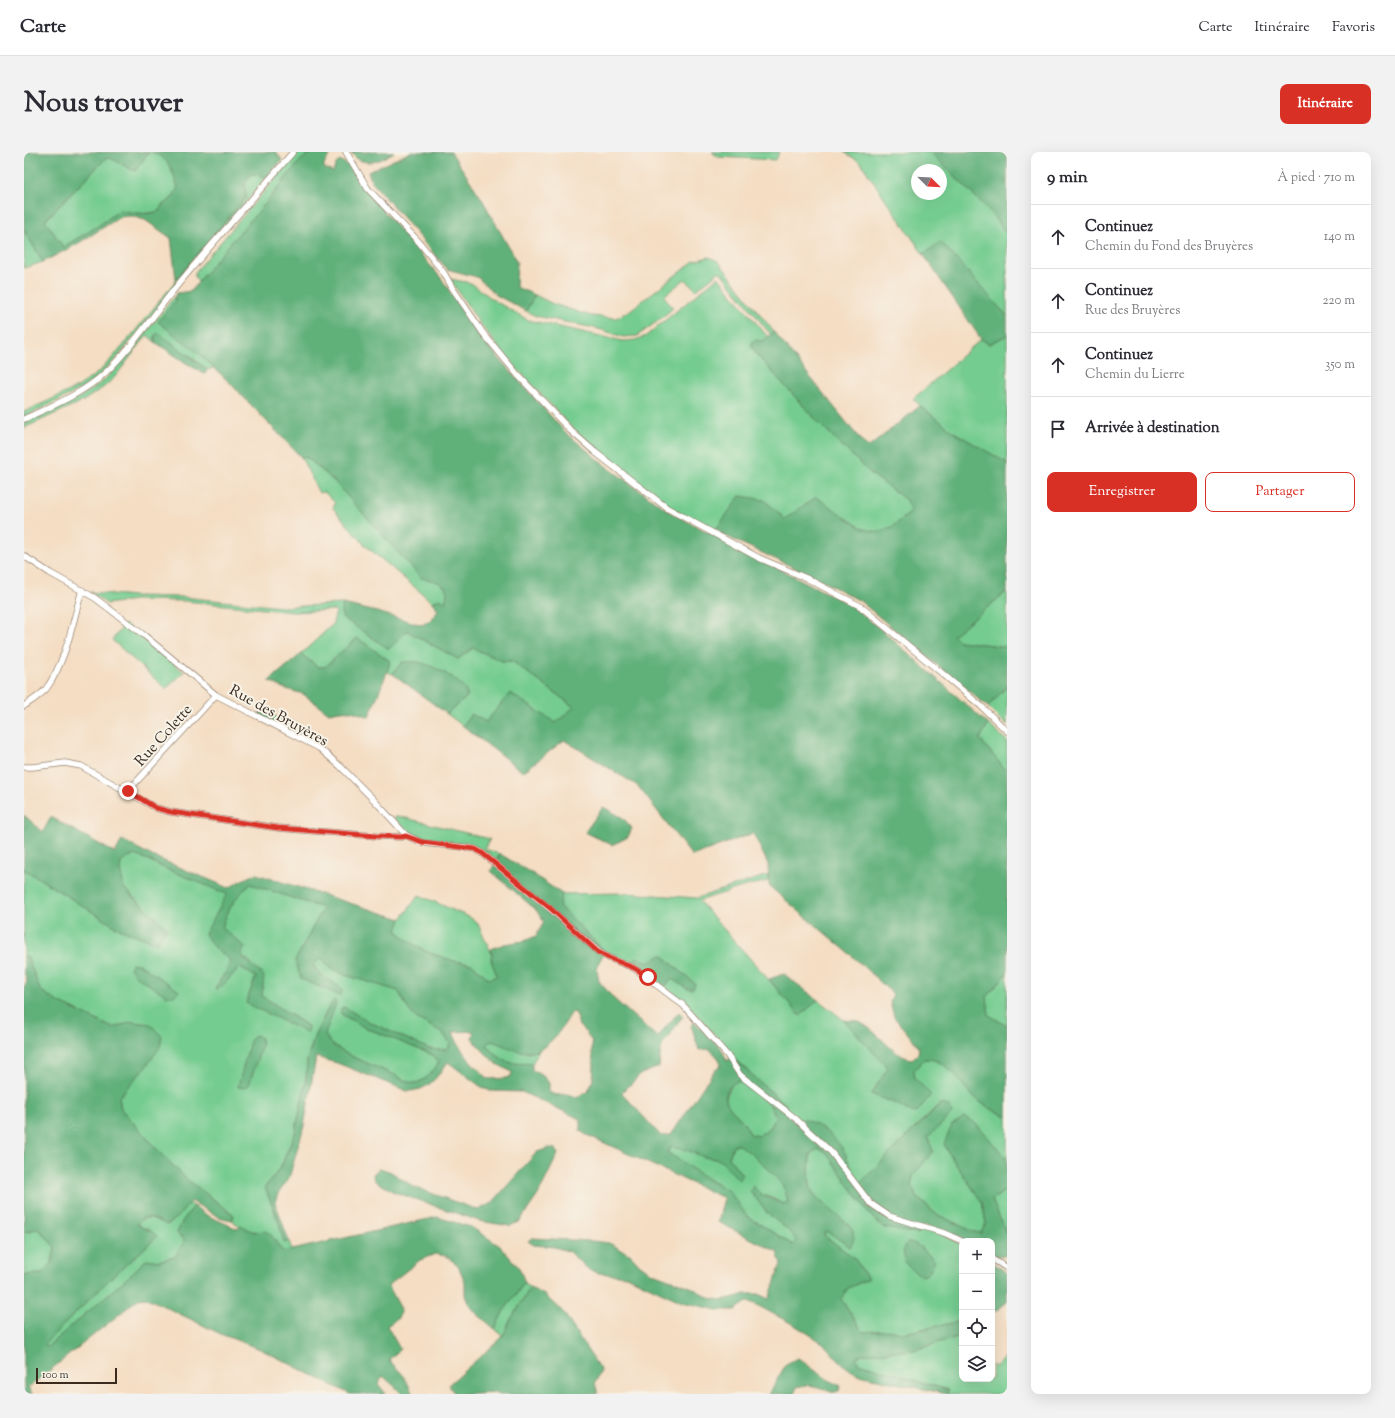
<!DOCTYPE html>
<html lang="fr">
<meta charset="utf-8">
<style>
body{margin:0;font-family:"Sorts Mill Goudy",serif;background:#f2f2f3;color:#2b2b33}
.controls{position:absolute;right:12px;bottom:12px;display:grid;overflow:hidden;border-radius:8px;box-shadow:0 4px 16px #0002}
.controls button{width:36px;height:36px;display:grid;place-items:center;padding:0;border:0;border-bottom:1px solid #e1e1e2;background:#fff;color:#2b2b33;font:20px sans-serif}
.compass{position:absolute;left:887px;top:12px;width:36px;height:36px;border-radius:50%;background:#fff;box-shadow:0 4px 16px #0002;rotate:114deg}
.scale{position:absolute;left:12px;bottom:10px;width:81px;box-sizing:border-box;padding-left:4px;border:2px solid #3b2a1e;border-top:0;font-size:11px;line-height:14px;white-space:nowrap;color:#3b2a1e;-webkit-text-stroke:3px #f7f3e8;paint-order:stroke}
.stop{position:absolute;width:12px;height:12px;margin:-9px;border:3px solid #d93025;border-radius:50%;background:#fff}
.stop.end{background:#d93025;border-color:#fff;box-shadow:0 1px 4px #0008}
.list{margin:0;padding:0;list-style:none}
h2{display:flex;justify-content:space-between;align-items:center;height:52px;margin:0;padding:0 16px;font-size:17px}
h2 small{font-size:13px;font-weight:400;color:#7c7c81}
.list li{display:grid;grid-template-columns:26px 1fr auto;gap:12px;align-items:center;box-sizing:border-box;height:64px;padding:0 16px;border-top:1px solid #e1e1e2}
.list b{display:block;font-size:15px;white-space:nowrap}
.list p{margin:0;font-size:13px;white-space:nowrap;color:#7c7c81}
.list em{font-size:13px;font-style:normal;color:#7c7c81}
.actions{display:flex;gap:8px;padding:12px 16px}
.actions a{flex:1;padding:9px 0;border:1px solid #d93025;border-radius:8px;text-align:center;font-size:14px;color:#d93025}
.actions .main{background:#d93025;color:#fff}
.icon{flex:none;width:22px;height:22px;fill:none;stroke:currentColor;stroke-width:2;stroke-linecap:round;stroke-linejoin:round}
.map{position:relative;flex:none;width:983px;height:1242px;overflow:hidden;border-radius:8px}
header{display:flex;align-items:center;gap:24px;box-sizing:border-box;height:56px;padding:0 20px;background:#fff;border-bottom:1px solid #e1e1e2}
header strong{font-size:19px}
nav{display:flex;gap:22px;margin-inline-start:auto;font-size:14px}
.intro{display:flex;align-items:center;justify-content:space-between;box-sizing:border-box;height:96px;padding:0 24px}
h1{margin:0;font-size:28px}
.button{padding:10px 18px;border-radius:8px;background:#d93025;color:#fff;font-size:14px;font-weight:700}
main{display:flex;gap:24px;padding:0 24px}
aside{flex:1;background:#fff;border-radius:8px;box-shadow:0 4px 16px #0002}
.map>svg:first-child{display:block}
</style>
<header>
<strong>Carte</strong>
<nav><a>Carte</a><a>Itinéraire</a><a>Favoris</a></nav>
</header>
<div class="intro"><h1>Nous trouver</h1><a class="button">Itinéraire</a></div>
<main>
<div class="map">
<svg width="983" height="1242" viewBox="0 0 983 1242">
<rect width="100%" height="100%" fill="#f7f3e8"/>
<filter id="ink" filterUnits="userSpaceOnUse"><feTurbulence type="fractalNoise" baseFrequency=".025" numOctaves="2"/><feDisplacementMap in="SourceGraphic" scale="8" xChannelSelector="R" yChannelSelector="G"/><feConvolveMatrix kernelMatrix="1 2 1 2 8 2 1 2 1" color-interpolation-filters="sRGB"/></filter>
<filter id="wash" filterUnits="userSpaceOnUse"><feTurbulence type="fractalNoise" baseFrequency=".012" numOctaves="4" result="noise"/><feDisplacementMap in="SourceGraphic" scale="16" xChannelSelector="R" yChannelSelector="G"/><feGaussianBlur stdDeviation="0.9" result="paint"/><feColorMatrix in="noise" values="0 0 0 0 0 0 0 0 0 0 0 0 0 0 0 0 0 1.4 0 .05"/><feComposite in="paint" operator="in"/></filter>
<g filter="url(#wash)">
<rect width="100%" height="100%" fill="#f4ddc3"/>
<g fill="#75cc90" stroke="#587b57" fill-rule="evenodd">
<path d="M125,0c20,2 23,20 29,36 -4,8 -7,13 -16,17l-3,6c-14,4 -24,2 -39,-1l-22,16 -35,21 -18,-26 60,-62 5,-1 25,13z"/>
<path d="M274,0h13c-18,15 -30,33 -45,51 -22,26 -46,52 -68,79l-3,-4v-6z"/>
<polygon points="688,0 755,0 752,8 694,5"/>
<path d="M820,0h86l57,56 20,26v82l-66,-73 -18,11 -63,-92zM893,18h24v24h-24z"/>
<polygon points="233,22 242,26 175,106 171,105 222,46 221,31 226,23"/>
<polygon points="0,78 19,110 0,116"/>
<polygon points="685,105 694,109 750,180 747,183 696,119 672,138 661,127 640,144 649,156 634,169 613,184 599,185 575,177 512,164 502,159 511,143 529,152 567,164 592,166 605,159 670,109"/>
<polygon points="167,110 163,119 94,205 74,225 58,237 0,265 0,260 54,235 76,219 99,194"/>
<polygon points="694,125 744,185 738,189 732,202 794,270 845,320 882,348 887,360 868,375 854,380 839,377 792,346 761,367 740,348 716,344 691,379 648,356 578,303 550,278 481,204 456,172 426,127 447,131 471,149 504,168 599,189 611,188 622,184"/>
<polygon points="150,145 172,199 190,216 183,218 166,204 131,183 131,190 123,183 91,225 80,235 59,249 0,276 0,271 47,250 69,237 80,228 98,210"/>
<path d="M983,183v128c-33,-19 -68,-37 -94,-64l68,-60 8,5z"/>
<path d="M277,305l7,1 26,23 87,96c14,4 32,6 24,26l-10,-2 -3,1 -66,-56 -33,-38 2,-5 -11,-11 -5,1z"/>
<polygon points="66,440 110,444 158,445 258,455 319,452 317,461 383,479 434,507 449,496 478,509 488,509 550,555 532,571 486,542 462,570 447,562 439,574 423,562 443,545 443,541 373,516 369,522 363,520 366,509 333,486 301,515 294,515 277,502 308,473 312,460 310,458 269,460 161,449 111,448 83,452"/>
<polygon points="983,440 983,495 935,489 929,483 981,441"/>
<polygon points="101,472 160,520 142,537 88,488"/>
<polygon points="983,534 983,574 964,555"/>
<polygon points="964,572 983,589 983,620 956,587"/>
<polygon points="374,664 466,687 461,697 476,702 473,708 458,698 445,693 396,687 386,682 370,666"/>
<path d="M110,703l15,5 13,7 65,27 -15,51 18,15 -3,10 -12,18 8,-3 17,-18 16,9 -10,27 61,29 1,-6 -46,-30 1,-10 -12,-23 -10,-8 4,-8 -23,-19c5,-18 14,-32 28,-44l74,24 -29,53 46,28 -21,-15 -7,-9 8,-7 11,11 13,6 54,16 9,18 8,9 26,14 8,11 -2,6 -6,1 -13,-1 -62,-28 -23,-14 -3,7 23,13 69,28 6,7c-4,8 -15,21 -25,21 -10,-1 -17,-8 -26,-11 -14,-6 -38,-15 -51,-24 -5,-3 -9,-8 -12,-13l10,-35 -6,7 -14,28 -8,25 -1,21 -11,52 -15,36 -15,18 14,37 5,19 5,-2 3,9 -9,2 -12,-17 -5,-4c-17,2 -22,-2 -35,-11l3,-5 -46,-35 -28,-27 -39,-44 -2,-12 29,-33 14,-28 -12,-12 -19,-2 -18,6 -57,-27 -16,-11 -12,-32 -4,-3v-86l97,61 46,-2 -43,-40 -4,-18 1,-8z"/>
<path d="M744,723v6l-26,6 -43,14 101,114 18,-15 26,20 45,48 -18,26 26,10 13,8 5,-34 -1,-8 11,-11c24,-1 36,28 52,41 10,7 19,12 30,16v43l-33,-37 -30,22 9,16 29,42 4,22 -5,9 -7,-1 -38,-18 -19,-17 -6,-11 2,-10 20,-25 -6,-14 25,-23 -13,-10 -79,80 -4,-4 -11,-27 -48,-29 -12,-12 2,-6 -55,-49 -17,-22 -25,-27 -25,-21 7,-8 16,10 7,-5 -33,-29 -14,7 -13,-4 -1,7 -22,-9 -7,-4 -34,-35 -12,-11 3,-12 63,-1 72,5z"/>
<polygon points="395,743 445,765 453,770 468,802 468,811 473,824 465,827 448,812 430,809 403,800 382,787 372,779 377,767"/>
<polygon points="983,821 983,874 965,863 963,845"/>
<path d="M468,889l37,12 10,-3 -7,14c-6,-1 -13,0 -19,-1 -10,-1 -20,-11 -26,-18l2,-3z"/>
<path d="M715,929c14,10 31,19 37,36l-5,10 -13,9 -8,-2c-2,-4 -4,-8 -7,-11 -12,-17 -26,-17 -9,-41z"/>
<path d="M709,993h7c16,12 35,27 45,45 1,4 2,8 3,12l-5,2 -11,-6 -10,-3 -9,-9 15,28 19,14 9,12 -3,5 -46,-29 -18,-25 -16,-9 -46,-29 4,-6 16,3 17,7 16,3 22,15 -13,-17z"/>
<path d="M794,997l7,2 46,65 13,12 37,1 23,6 18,10v73l-5,4 -54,11 -9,-3 -31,2 -22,-33 7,-11 20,-9 -13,-20 -31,-24 3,-4 23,16v-21c-9,-7 -35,-27 -39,-37 -3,-11 -1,-23 -1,-35z"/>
<polygon points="983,1037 983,1083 968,1048"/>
<path d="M165,1051l5,3 -12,16 -5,12 7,5v3l-9,15 -17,4 -11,-2 -21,20 -79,68 -3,-3 67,-66 46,-41 -9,-8 -5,-1 -6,-4c9,-12 19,-4 30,1l10,-7z"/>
<polygon points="14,1076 31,1095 28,1111 17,1122 0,1123 0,1077 3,1080"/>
<polygon points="501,1130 506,1136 487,1167 479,1184 471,1177 479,1160"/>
<polygon points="933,1185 938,1189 938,1227 968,1227 968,1213 971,1215 983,1205 983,1242 923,1242 924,1238 834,1211 832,1206 838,1202 890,1198"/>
</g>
<g fill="#60b07a" stroke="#4e6d4c" fill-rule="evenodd">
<path d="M0,0h125l-14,19 -25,-13 -5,1 -60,61 18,27 35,-21 22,-16c15,3 25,6 39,1l3,-6c9,-4 12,-9 16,-18 -7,-18 -7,-27 -26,-35h124l6,8 -16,18 -9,-4 -7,1 -5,8 1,14 -70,82 -5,-41 -26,-18 -14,-4 -11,1 -43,27 -34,18 -19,-32z"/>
<path d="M287,0h21l-8,12v4l9,4 3,-8 4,-4 9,6 36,47 56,65 39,59 84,94 39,33 70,50 177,91 33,26 105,93 -8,15 27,33v201l-20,24 2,18 18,11v90c-11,-4 -20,-9 -30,-16 -16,-13 -28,-42 -52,-41l-11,11 1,8 16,17 -15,18 -6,-1 -13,-8 -26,-10 17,-26 -44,-48c4,1 11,0 15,2 20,9 32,34 53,37l6,-5 1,-7 -25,-30 -4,-15 3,-8 -42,-39 -82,-69 -1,-22 -15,-31 -61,23 -54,-70 -74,-46 -41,32 -60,-46 8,-12 15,8 24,-29 46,30 18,-16 -62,-46h-10l-29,-13 -15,11 -51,-28 -18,18 -46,-31 -2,-5 2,-9 34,8 45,13 10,-6 6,-9 -6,-8 8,-3 5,3c8,-19 -10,-21 -24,-24l-87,-97 -26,-23 -7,-1 -72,-75 -33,-31 -38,-29 17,-21 -1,-4 3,-4 14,-2 40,-49 36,-40 32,-40z"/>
<path d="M327,0h43c-6,3 -12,8 -18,9 -9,3 -20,0 -25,-9z"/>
<polygon points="387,0 427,0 458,47 493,110 492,135 511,143 502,159 472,143 453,125 423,117 348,30 344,20"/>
<polygon points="906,0 982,0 980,2 983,5 983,82 963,56"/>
<polygon points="917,90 983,164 983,183 965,192 957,187 899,102"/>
<polygon points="750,180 839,291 845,295 896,254 933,282 983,311 983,440 981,441 929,483 935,489 983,495 983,534 964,555 836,449 801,430 691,379 716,344 740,348 761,367 792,345 839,377 854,380 868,375 887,360 882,348 845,320 794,270 732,202 727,193 730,188 738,189"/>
<polygon points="135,181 183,218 181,222 162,211 131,190 131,183"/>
<path d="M333,486l33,23 -3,11 -18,45c-18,-7 -21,-8 -40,-4l-26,-19 -20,-6 -14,-7 32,-27 17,13h7z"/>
<path d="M378,510c5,0 11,-1 16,0 12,2 51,20 49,35l-20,17 -54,-40 4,-6z"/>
<polygon points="236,560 272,571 295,587 293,591 268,578 246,570 236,564"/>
<polygon points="579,655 599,666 608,676 604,685 588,693 561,680"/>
<path d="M0,663l19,17 8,-15 64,36 7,-13 30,16 77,32 11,-7 16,-7 145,45 -4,12 9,8 21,13 27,9 18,3 17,15 8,-3 -5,-13v-9l-1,-5 13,-5 20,-3 12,-5 8,-14 -8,-12 -45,-39 9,-17 30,18 32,22 -3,13 12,10 34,35 -6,10 -2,8 2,11 15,18 43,38 22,-25 4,4 -22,31 -2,20 -18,7 -19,19 39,43 10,-1 42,-63 8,-6c-1,-8 -6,-12 -12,-17l-10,1 -8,-25 4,-3 26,26 6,13 5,-4 55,49 -2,6 12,12 7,-5c17,7 34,19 42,36 4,10 7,21 14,28l80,-79 9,2 3,8 -24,23 5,14 -20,25 -2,10 6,11 19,17 38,18 7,1 5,-10 -4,-21 -29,-42 -9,-16 8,-19 12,-8 10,5 33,37v30l-15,11 15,35v18l-3,2 -12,2v-16h-29l-40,-16 -5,9 -33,-6 -14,-12 -46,-65 -7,-2 -8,5c0,11 -3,28 2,37 7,13 39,31 41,41 2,6 0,11 -3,15l-23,-16 -3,4 31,24 13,20 -20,9 -7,11 22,33 31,-2 9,3 54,-11 5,-4v16l-5,3 -43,13 -52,4 -6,4 2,5 90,27 -1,4 -84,-18 -11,-5 -11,-8 -18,-20 -27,-17 -43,-23 -6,-1 -12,8h-17l-36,-8 -55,-26 -28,-3 -10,-3 -21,-19 -14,-4 -20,-2 -6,-4 4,-3 60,3 17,2 22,12 8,9 11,8 43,16 16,10 13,2 24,-6h12l11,5 12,-35 -4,-12 -59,-30 6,-24 -139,-64 -5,-3v-12l-58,-27 -32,-1 -10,-5 -32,-24c-12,16 -19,29 -41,29l-70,-28 -21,-6 -12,69 -15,52 -11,16 -3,8 14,39 -5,2 -5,-21 -14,-35 15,-18 15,-36 11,-52 1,-21 8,-25 14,-28 6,-8 1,4 -11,32c3,5 7,10 12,13 13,9 37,18 51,24 9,3 16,10 26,11 10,0 21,-13 25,-21l-6,-7 -69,-28 -23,-13v-5l3,-2 23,14 62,28 13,1 6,-1 2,-6 -8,-11 -26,-14 -8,-9 -10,-18 -53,-16 -12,-6 -12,-11 -8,8 7,8 22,15 -1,7 -40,-17 -6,-18 28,-53 -73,-24c-14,13 -23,25 -28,44l23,19 -4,8 23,21 -2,20 46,30 -1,7 -61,-30 10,-26 -16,-10 -22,23 -3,-2 12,-18 3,-10 -18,-15 -7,-11 22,-40 -65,-27 -13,-7 -15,-5 -13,7 -1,8 4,18 43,40 -10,15 -36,-13 -97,-61zM548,860l4,1 3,13 8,8 5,8v12l2,11 -1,15 -5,12 -12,5 -9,-3 -12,1 -6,-3v-9l-6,-7 -11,-6v-6c-6,-1 -13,0 -19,-1 -10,-1 -20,-11 -26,-18l2,-3 3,-1c11,4 24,11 36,11 19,2 36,-27 44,-40zM450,879l-2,7c4,6 20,22 25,26 5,3 10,5 15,8l-1,4 -4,2 -18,1c-14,-12 -30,-28 -36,-47zM715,929c14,10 31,19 37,36l-5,10 -13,9 -8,-2c-2,-4 -4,-8 -6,-11 -8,-11 -25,-19 -15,-35 4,-4 5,-6 10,-7zM709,993h7c16,13 35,27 45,45 1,3 2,8 3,12l-5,2 -21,-9 -9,-9 -3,5 18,23 19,15 9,11 -3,5 -46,-29 -18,-25 -17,-9 -45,-30 4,-5 16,3 17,7 16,3 19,20 3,-5 -13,-17z"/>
<path d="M0,803l4,3 12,32 16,11 57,27 18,-6 19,2 12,12 -2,11 -12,17 -29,33 2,12 39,44 28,27 46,35 -3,5 -12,-3 -28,-16 -14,17 -10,7c-11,-5 -22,-13 -30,-1 7,7 14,4 20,13l-46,41 -67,66 3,3 79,-68 21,-20 11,2 17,-4 9,-15v-3l-7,-6 5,-11 12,-16 14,10 30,13 2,-3 14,6 12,-1 5,4 12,17 154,-35 34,10 29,19 19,22 6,14 -22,30 -8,17 -19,-16 -8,-10 -3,-8v-13l-7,-17 -12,-9 -11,-2 -15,6 -32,25 13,24 -3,9 -11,8 13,23 -11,11 15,16 9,18h-10l-20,-18 -5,8 8,10h-36l-90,-45 -37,-14 -76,-37 -9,1 -110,89 4,6h-8v-119l17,-1 11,-11 3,-16 -17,-19 -12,4 -2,-3v-242l3,-6 -3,-10z"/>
<polygon points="638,803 671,832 669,837 664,837 648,827 641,835 610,813 611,805 624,810"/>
<polygon points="108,811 115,812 155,839 150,844 143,844 113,825 106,816"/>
<polygon points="760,822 794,848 776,864 745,827"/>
<polygon points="233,883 237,886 238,893 225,933 221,936 214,935 226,889 229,884"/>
<polygon points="525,996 531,997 534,1002 514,1043 496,1069 486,1074 455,1069 370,1040 350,1028 349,1022 356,1016 367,1020 390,1035 454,1058 468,1051 513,1000"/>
<path d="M884,1090c11,1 20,12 27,19l-7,13 -6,2c-15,-9 -20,-12 -18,-30z"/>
<polygon points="968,1110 983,1121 983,1150 968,1162"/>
<polygon points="506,1136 519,1142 539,1160 577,1219 571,1231 574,1242 476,1242 471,1240 431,1242 424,1233 473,1190 479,1184 487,1167"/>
<path d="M774,1206l27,20 16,8 -1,4 -4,2c-15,-3 -24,-10 -39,-5l-3,7h-25l17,-30z"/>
</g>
</g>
<g filter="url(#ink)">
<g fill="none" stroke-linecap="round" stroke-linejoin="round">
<defs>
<g id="minor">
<polyline points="322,0 344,37 395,90 420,121 429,137 459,181 493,222 547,279 571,300 643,356 735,406 782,426 836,454 919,522 957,554 983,579"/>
<path d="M0,267c28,-13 58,-25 81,-46 30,-28 54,-67 81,-98 35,-42 72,-82 107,-123"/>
<polyline points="0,404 26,421 71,446 121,484 192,543 295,596 316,614 350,648 382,683 398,691 439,695 451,697 458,701 525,756 575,800 585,806 610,816 659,853 703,903 716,923 771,966 807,1000 846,1051 865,1064 920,1081 938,1089"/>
<path d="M0,554c7,-5 16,-10 22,-17 20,-27 27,-68 36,-99"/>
<polyline points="0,615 9,615 41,611 57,614 132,656 147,660 254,676 352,684 377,685 382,683"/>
<polyline points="104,639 192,543"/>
<polyline points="968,1107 983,1116"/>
</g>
</defs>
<use href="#minor" stroke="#988470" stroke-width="7"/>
<use href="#minor" stroke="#fff" stroke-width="5.5"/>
</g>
</g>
<g fill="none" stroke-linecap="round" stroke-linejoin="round" filter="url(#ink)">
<polyline stroke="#d93025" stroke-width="5" points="104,639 132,656 147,660 254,676 352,684 377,685 382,684 398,690 451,697 458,701 526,756 574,800 585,806 610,816 624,825"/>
</g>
<g text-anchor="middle" stroke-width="4" stroke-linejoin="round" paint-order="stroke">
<g font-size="15" fill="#3b2a1e" stroke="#f7f3e8">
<text transform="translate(255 563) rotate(29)" y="5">Rue des Bruyères</text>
<text transform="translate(139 583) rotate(-48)" y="5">Rue Colette</text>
</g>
</g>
</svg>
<div class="controls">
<button>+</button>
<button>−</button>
<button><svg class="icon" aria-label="locate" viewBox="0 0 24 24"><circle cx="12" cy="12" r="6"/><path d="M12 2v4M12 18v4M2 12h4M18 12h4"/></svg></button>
<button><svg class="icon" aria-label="layers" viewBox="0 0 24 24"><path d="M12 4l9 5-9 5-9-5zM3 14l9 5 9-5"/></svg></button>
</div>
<svg class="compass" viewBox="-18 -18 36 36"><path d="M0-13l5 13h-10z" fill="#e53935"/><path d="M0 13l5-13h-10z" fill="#7c7c81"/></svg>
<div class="scale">100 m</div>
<div class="stop" style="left:624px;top:825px"></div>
<div class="stop end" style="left:104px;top:639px"></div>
</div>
<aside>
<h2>9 min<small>À pied · 710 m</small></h2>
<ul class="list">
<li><svg class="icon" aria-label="ahead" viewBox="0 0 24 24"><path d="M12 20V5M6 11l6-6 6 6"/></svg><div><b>Continuez</b><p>Chemin du Fond des Bruyères</p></div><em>140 m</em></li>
<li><svg class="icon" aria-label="ahead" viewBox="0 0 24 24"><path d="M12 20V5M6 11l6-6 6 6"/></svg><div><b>Continuez</b><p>Rue des Bruyères</p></div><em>220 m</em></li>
<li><svg class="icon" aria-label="ahead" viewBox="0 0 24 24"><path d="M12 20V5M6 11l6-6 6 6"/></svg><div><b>Continuez</b><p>Chemin du Lierre</p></div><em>350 m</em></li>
<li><svg class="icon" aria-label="arrive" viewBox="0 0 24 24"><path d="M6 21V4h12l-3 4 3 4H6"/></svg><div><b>Arrivée à destination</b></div></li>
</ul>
<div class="actions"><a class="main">Enregistrer</a><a>Partager</a></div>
</aside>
</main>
